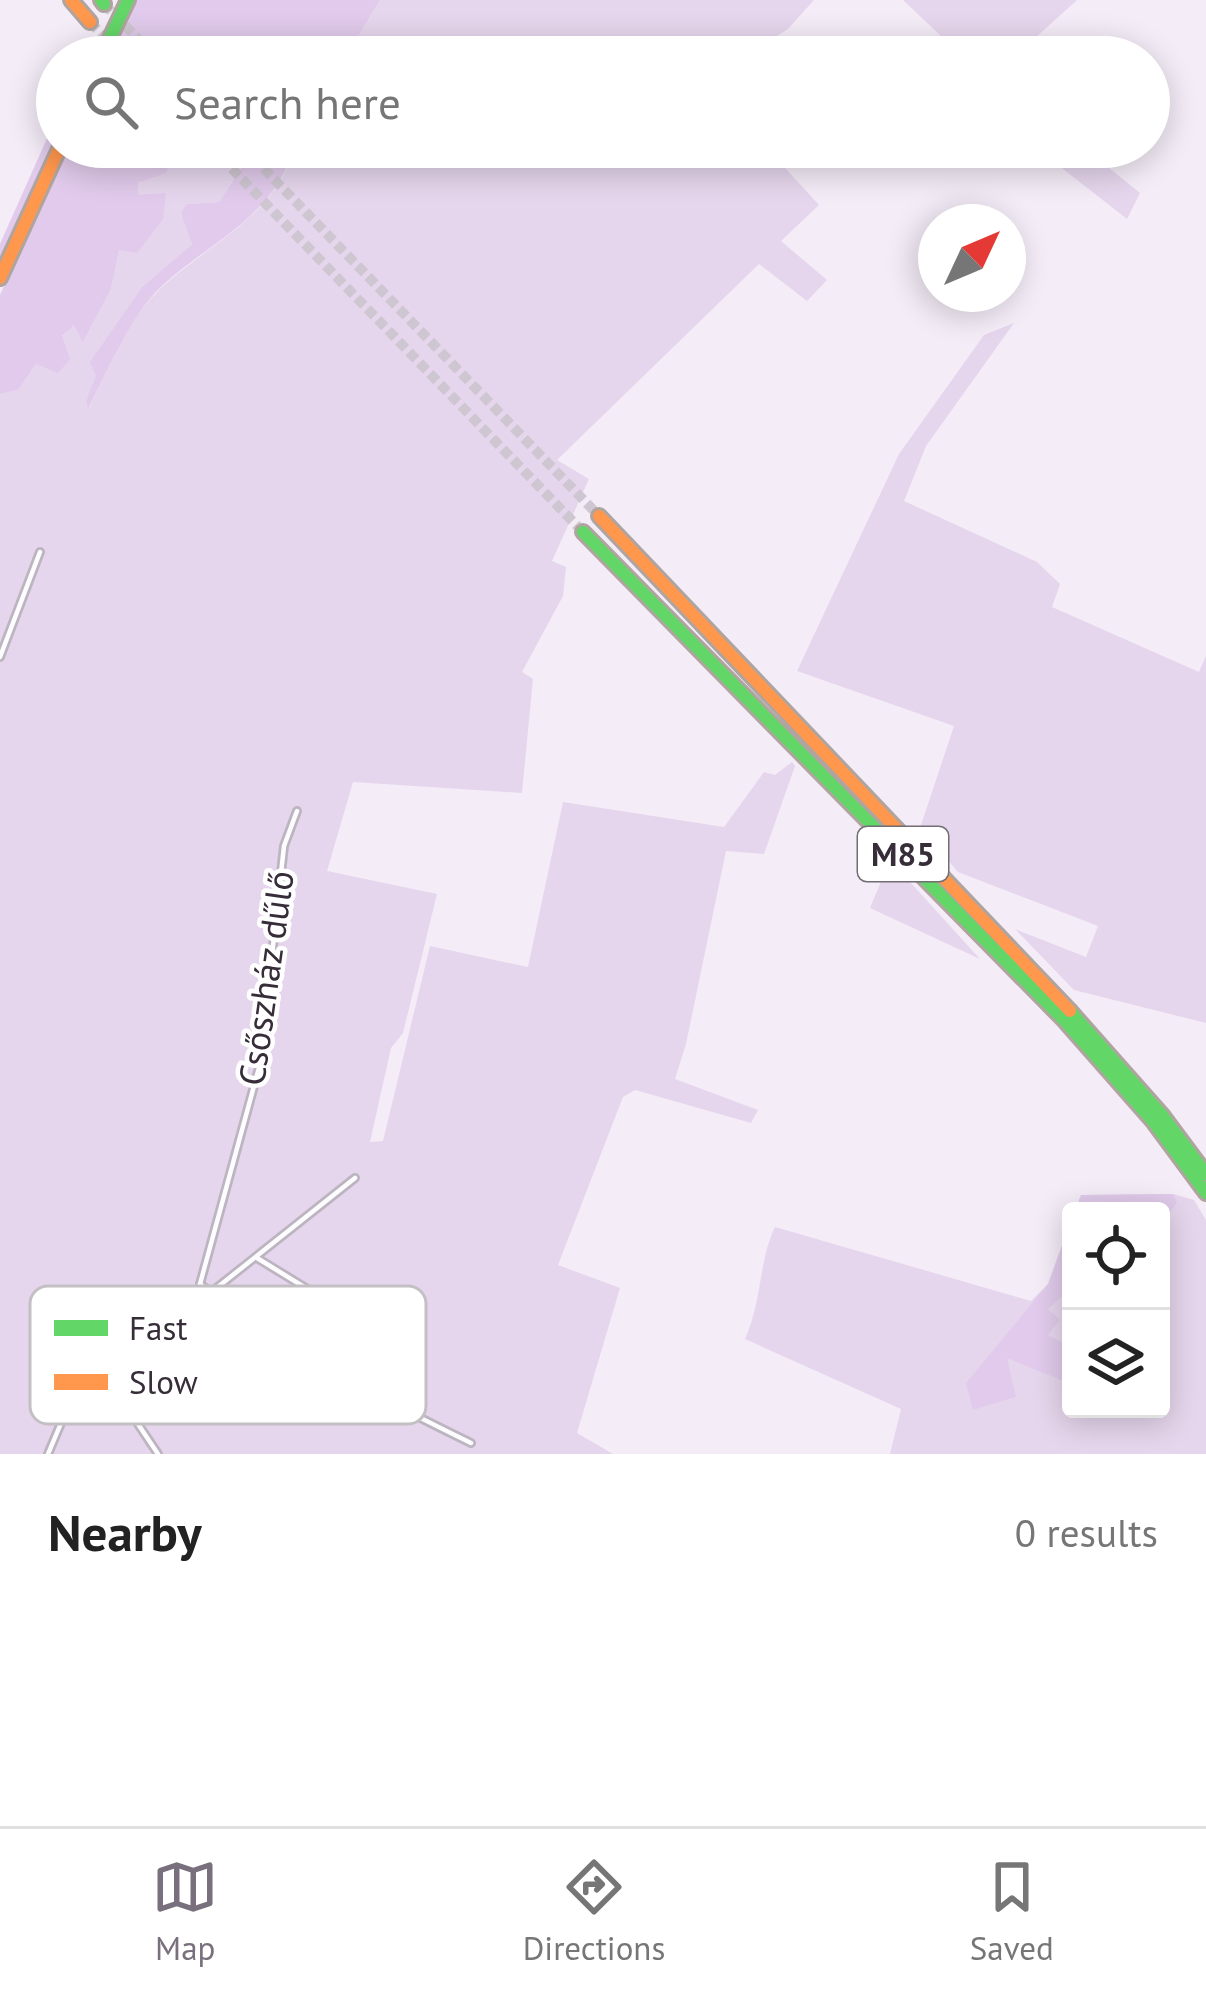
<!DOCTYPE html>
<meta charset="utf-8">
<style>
body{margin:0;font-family:"PT Sans",sans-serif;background:#f6f6f6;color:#222}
.controls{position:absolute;right:36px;bottom:36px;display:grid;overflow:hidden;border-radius:12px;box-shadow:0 6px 30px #0003}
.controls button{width:108px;height:108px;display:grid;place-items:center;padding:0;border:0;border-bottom:3px solid #e0e0e0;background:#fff;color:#222;font:60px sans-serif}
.compass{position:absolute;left:918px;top:204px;width:108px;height:108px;border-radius:50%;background:#fff;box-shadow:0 6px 30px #0003;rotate:46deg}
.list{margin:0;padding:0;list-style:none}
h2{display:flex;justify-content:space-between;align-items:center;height:156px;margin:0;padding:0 48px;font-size:51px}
h2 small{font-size:39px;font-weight:400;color:#767676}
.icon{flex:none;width:66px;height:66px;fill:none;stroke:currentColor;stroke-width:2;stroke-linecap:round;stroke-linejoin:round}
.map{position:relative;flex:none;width:1206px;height:1454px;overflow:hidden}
.search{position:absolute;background:#fff;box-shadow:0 6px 30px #0003;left:36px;right:36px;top:36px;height:132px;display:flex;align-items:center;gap:30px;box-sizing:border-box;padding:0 42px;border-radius:66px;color:#767676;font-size:45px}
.sheet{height:372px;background:#fff}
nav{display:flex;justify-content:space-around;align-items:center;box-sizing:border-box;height:168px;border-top:3px solid #e0e0e0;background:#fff;font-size:33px;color:#767676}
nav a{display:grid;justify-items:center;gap:6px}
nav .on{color:#78707c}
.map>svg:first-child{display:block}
</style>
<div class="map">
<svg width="1206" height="1454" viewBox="0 0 1206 1454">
<rect width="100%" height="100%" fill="#f4ecf7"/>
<g fill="#e6d6ed">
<polygon points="380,0 814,0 788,29 743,57 346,57"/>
<polygon points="903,0 1077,0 1014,57 963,57"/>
<path d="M174,147h81l-36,55 -31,2 -6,9 10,31 -49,42 -57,115 3,5c20,-36 37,-82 66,-112 44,-46 126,-78 138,-147h473l53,58 -38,36 46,39 -20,21 -48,-37 -202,196 32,19 -37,82 14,6 -3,29 -41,76 11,7 -11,114 -169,-11 -26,89 110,23 -34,139 -12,15 -21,94 13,-1 47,-195 98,21 35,-165 161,25 40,-55 11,3 17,-13 3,4 -31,88 -38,-3 -40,193 -11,35 83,31 -7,13 -116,-33 -12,7 -65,168 62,23 -43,145 36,21h-613v-1060l18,-4 18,-26 38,-40 10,16 27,-51 8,-40 20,-54 -1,-12 27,-11z"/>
<polygon points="1035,147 1083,147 1140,193 1127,219"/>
<polygon points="1014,323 926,446 904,501 1037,562 1060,584 1052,607 1199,672 1206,656 1206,1023 1074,990 1015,929 1086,957 1098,926 958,872 920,828 954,726 797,671 899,454 984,335"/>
<polygon points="890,860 980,959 870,908"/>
<path d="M1173,1194l21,6 12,20v234h-316l11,-45 -156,-70c18,-41 13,-76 30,-112l256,74 17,-17 23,-63v188h90v-198h-86l6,-16z"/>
</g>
<g fill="#e1caeb">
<polygon points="136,0 380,0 346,57 135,57 113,48"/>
<polygon points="57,116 57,142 0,266 0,244"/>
<polygon points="68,147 174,147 166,173 138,183 139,195 166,193 163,219 137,253 119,250 111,289 83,342 74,325 62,336 70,359 58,373 36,364 18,390 0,394 0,295"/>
<path d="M255,147h38c-14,70 -95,100 -139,147 -28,32 -46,77 -66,114l-2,-7 10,-25 -6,-14 53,-76 49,-42 -11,-31 6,-9 32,-2z"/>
<polygon points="1173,1194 1177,1202 1161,1226 1161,1211 1075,1211 1081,1195"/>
<polygon points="1071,1221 1071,1302 1061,1297 1048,1309 1060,1320 1048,1335 1071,1347 1071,1384 1007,1358 1016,1397 973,1410 966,1383 1048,1284"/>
</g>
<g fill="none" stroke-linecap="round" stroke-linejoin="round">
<g stroke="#cec6d1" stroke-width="10" stroke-dasharray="10 5" stroke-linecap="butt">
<polyline points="104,4 156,57"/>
<polyline points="90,22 124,57"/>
<polyline points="211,147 583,532"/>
<polyline points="243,147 599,516"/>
</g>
<defs>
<g id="street">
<polyline points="0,657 40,552"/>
<polyline points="257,1258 371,1328"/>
<path d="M200,1284c82,65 177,113 271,159"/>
<polyline points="199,1303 200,1284 260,1064 284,846 297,811"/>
<polyline points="83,1373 128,1409 158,1454"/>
<polyline points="48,1454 80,1378 108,1339 190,1309 355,1178"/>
</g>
<g id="fast">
<polyline points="101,0 104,4"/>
<polyline points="101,57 128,0"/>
<polyline points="583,532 1064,1020 1152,1120 1206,1193"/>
<polyline points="1070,1011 1162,1115 1206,1174"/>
</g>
<g id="slow">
<polyline points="71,0 90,22"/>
<polyline points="0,278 60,147"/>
<polyline points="599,516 1070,1011"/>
</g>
</defs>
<use href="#street" stroke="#bcb5c0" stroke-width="10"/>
<use href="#fast" stroke="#b0a4a0" stroke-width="18"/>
<use href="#slow" stroke="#b0a4a0" stroke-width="18"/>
<use href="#street" stroke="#fdfcfe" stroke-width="4.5"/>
<use href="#fast" stroke="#63d668" stroke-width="12"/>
<use href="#slow" stroke="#ff974d" stroke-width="12"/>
</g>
<g text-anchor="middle" stroke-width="9" stroke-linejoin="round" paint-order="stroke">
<rect fill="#fff" stroke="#726c74" stroke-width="3" x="858" y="827" width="90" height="54" rx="9"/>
<g font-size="33" font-weight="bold" fill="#362d39">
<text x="903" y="866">M85</text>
</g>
<g font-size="36" fill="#362d39" stroke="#fff">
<text transform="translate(266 978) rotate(-82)" y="13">Csőszház dűlő</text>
</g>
</g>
<rect x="30" y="1286" width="396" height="138" rx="18" fill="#fff" stroke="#c3c0c4" stroke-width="3"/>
<rect x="54" y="1320" width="54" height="16" fill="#63d668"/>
<rect x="54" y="1374" width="54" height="16" fill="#ff974d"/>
<g font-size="33" fill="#362d39">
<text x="129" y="1340">Fast</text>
<text x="129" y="1394">Slow</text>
</g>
</svg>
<div class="controls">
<button><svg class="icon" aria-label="locate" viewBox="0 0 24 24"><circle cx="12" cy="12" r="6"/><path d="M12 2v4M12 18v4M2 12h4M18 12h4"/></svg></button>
<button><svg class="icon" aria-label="layers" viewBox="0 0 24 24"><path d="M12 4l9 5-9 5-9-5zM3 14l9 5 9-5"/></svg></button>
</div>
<svg class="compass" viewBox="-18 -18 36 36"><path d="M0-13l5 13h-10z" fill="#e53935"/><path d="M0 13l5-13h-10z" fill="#767676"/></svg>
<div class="search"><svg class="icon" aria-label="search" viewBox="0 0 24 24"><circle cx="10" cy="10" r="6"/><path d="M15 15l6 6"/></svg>Search here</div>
</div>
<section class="sheet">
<h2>Nearby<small>0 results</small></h2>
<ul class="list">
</ul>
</section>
<nav>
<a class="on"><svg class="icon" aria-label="map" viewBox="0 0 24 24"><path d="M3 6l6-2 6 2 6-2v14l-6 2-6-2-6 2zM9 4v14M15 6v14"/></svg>Map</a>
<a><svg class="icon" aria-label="directions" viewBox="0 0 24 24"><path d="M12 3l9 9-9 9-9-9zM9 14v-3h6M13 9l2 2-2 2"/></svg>Directions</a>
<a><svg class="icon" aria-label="saved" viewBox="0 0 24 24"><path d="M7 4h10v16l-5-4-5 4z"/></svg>Saved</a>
</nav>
